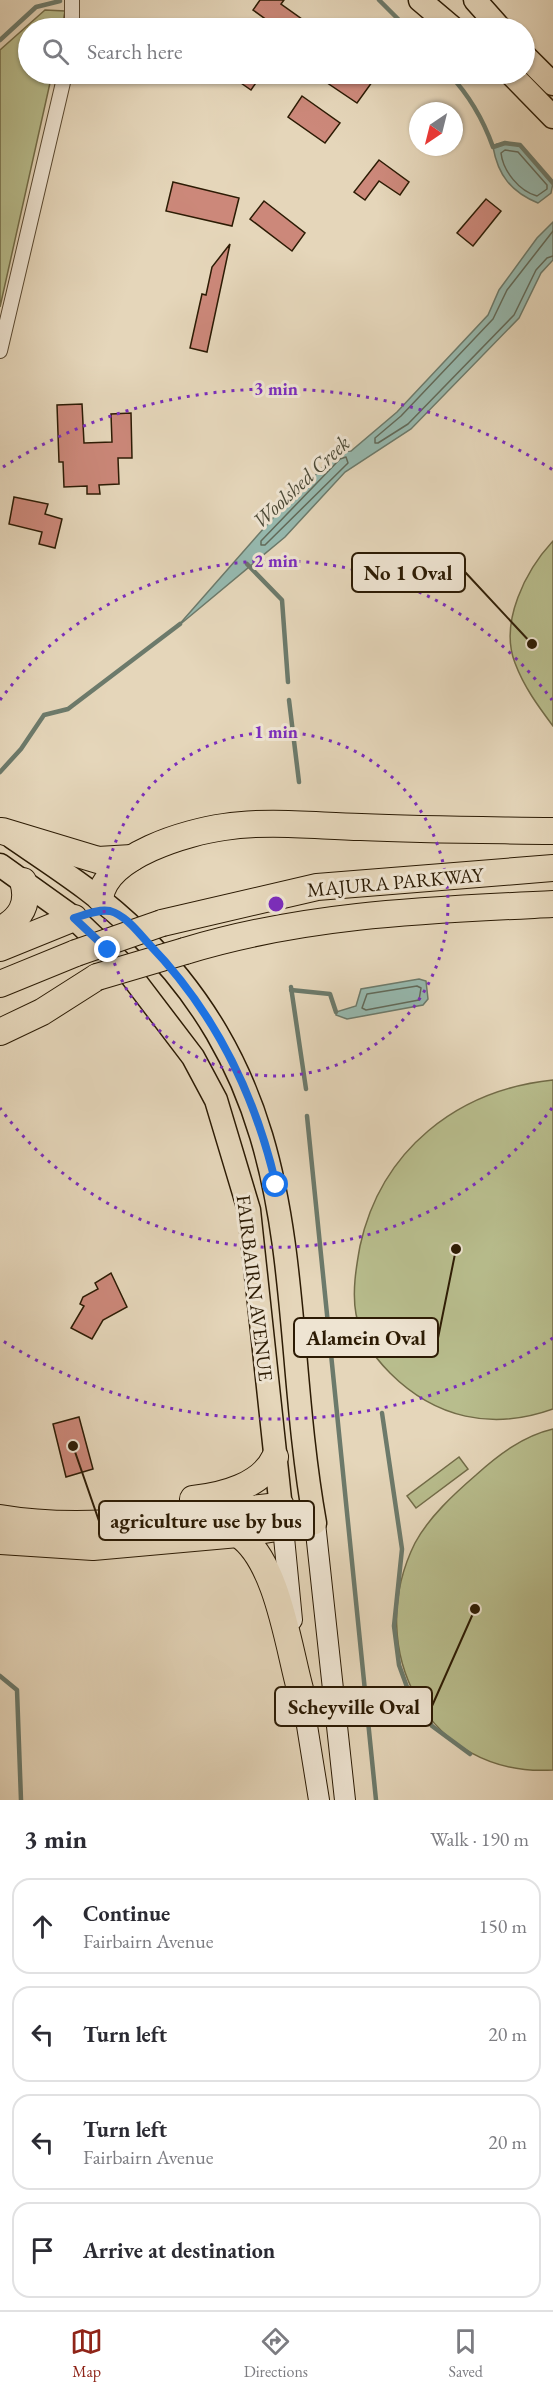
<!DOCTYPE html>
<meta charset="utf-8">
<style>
body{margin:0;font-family:"EB Garamond",serif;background:#f2f2f3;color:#2b2b33}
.compass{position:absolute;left:409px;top:102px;width:54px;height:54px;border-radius:50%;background:#fff;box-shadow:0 2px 4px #0004;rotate:215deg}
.stop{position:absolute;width:18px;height:18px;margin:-14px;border:4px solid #1a73e8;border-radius:50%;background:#fff}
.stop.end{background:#1a73e8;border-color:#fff;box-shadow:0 2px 6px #0008}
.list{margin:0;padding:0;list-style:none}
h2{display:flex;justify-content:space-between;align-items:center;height:78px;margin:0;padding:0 24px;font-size:26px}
h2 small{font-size:20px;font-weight:400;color:#7c7c81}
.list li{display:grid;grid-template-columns:39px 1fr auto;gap:18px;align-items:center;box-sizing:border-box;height:96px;margin:0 12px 12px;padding:0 12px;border:2px solid #e1e1e2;border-radius:18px}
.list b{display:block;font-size:22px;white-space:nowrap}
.list p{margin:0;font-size:20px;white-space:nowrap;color:#7c7c81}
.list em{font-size:20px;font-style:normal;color:#7c7c81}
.icon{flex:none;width:33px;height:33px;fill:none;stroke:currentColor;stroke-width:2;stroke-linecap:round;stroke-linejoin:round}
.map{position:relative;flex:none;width:553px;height:1800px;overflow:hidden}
.search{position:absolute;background:#fff;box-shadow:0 2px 4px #0004;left:18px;right:18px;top:18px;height:66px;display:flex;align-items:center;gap:15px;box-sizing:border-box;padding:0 21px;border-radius:33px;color:#7c7c81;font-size:22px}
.sheet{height:510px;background:#fff}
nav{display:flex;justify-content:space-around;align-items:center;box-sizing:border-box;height:84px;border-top:2px solid #e1e1e2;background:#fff;font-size:16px;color:#7c7c81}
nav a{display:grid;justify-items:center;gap:3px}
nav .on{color:#8f2418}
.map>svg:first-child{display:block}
</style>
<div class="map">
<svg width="553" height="1800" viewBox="0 0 553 1800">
<rect width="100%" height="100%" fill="#e5d6ba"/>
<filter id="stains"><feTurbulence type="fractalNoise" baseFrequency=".00333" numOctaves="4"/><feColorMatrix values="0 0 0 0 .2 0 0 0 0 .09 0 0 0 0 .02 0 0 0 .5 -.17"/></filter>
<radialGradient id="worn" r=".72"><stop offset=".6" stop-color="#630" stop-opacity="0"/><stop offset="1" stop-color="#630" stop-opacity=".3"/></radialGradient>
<g fill="#b8bd8d" stroke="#726c48" stroke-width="1.5">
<polygon points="45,10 65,11 62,28 28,28 28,74 52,74 0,307 0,50"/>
<path d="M553,541v185c-15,-20 -29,-39 -38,-63 -16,-41 11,-93 38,-122z"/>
<path d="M553,1080v329c-61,22 -118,9 -163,-36 -16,-16 -30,-37 -34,-59 -4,-22 0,-46 4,-68 21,-96 97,-156 193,-166z"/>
<path d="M553,1429v341c-125,8 -191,-121 -138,-227 14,-26 39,-49 61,-68 22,-20 47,-39 77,-46z"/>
<polygon points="459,1457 468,1469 416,1508 407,1496"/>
</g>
<g fill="#96b9af" stroke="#6c7a6b" stroke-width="1.5">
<path d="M497,144l23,1 33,38 -2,10 -13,10c-27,-11 -40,-28 -45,-56z"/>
<polygon points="553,222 553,260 541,273 519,318 411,429 345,472 285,537 177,627 272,519 338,452 351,451 397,412 488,315 499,290 537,238"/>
<polygon points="419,979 426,981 428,999 423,1005 347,1019 336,1015 336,1012 356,1006 361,989"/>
</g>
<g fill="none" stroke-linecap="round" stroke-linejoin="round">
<g stroke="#616a5a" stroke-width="1.5">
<path d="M505,150l13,2 29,33v4l-10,7c-18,-5 -34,-25 -36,-43z"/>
<polyline points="553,231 507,290 493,319 401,416 375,438 375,443 378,443 408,424 514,315 536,270 547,258 553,256"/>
<polygon points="346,457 348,463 265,545 261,545 261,541 340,459"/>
<polygon points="417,986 421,988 419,1000 366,1010 362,1008 367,994"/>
</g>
<g stroke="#6c7a6b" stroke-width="4.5">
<polyline points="379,0 407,28"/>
<polyline points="0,40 36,7 60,1"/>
<path d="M449,74c20,21 34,45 44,73l12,-4 15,2 33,38"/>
<polyline points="247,564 282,600 288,682"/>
<polyline points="289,700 299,782"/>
<polyline points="0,772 21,749 44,715 68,709 180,624"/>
<polyline points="291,987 306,1089"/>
<polyline points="291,990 330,994 336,1012"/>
<polyline points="307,1116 376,1800"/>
<polyline points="382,1413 402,1549 394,1626 399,1665 407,1687 432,1726 470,1754"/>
<polyline points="0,1676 17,1690 21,1800"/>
</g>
</g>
<g fill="#cc887a" stroke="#2c1b04" stroke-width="1.5">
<polygon points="260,0 284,0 281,4 306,22 301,28 278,28 253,10"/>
<polygon points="228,74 262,74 251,90"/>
<polygon points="314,74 368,74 375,78 357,103"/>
<polygon points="302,96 340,123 325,143 288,117"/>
<polygon points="379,160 409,182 400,195 379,181 365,200 354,192"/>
<polygon points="173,182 239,198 232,226 166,211"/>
<polygon points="486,199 501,211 473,246 457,233"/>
<polygon points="264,201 305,233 292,251 250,219"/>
<polygon points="230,244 207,352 190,348 202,294 206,295 212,267"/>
<polygon points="82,404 84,443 112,442 111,414 131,413 132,458 118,458 119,484 99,485 100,494 87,494 87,486 64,487 63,462 59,462 57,405"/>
<polygon points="14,497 48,504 45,514 62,519 55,548 39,544 42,532 9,524"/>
<polygon points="111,1273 127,1307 103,1320 92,1339 71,1328 84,1306 80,1304 83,1297 98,1289 95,1283"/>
<polygon points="79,1417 93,1469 66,1477 53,1424"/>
</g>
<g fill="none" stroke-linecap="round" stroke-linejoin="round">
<defs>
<g id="minor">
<polyline points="72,28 72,0"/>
<polyline points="0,351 65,74"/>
</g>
<g id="secondary">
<polyline points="315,1523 345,1800"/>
<polyline points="283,1527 292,1620"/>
<polyline points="299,1676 319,1800"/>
</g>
<g id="primary">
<polyline points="420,0 453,28"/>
<polyline points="475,0 500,28"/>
<polyline points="524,55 553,84"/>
<polyline points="511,74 553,117"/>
<path d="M0,865l74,53 49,47 70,92 23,43 33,110 34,317 32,-4c-39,-219 1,-415 -176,-589 -38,-38 -82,-66 -126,-96"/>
</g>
<g id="motorway">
<polyline points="2,831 98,860 132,858"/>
<path d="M100,898c6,-43 88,-66 124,-71 45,-7 92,-1 137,0 64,3 128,3 192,4"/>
<polyline points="162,923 317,887 553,868"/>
<path d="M0,930c20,-11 30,-25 23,-49"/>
<polyline points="0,948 74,918"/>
<path d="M185,951c121,-37 242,-41 368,-47"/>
<polyline points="0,984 76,953"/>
<polyline points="0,1032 42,1012 97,977"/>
<path d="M193,1499c29,-3 69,-13 82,-42"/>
<path d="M0,1518c92,16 189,-4 281,-12"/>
<path d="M238,1534c39,26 50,111 62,155"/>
<polyline points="0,1541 93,1547 238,1534 283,1527"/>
</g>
</defs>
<use href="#minor" stroke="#5a4a32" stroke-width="16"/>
<use href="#secondary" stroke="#2c1b04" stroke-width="22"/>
<use href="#primary" stroke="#2c1b04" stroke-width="25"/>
<use href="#motorway" stroke="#2c1b04" stroke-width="28"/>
<use href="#minor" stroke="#eee4d2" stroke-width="14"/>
<use href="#secondary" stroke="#eee4d2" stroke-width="20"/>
<use href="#primary" stroke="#e5d6ba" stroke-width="22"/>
<use href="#motorway" stroke="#e5d6ba" stroke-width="26"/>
<defs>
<g id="motorway-bridge">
<polyline points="76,953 162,923"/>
<polyline points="97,977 185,951"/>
</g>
</defs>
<use href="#motorway-bridge" stroke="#2c1b04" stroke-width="28" stroke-linecap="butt"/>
<use href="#motorway-bridge" stroke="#e5d6ba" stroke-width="26"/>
</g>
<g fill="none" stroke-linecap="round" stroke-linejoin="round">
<path stroke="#1a73e8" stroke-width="8" d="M108,950l-34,-32c11,-3 23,-9 36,-7 15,4 28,21 38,32 66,68 107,151 128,242"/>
</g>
<g fill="none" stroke="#7b2cbf" stroke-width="3" stroke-dasharray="3 6">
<circle cx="276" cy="904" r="172"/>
<path d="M552 1108A343 343 0 0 1 0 1108M0 700A343 343 0 0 1 552 700"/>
<path d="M553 1338A515 515 0 0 1 3 1341M3 467A515 515 0 0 1 553 470"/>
</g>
<g text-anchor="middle" stroke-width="6" stroke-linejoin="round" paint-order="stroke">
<g font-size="20" fill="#2c1b04" stroke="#eee4d2">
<text transform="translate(395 882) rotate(-5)" y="7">MAJURA PARKWAY</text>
<text transform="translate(255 1288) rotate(83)" y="7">FAIRBAIRN AVENUE</text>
</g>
<g font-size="21" font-style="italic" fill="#4c4a37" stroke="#eee4d2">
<text transform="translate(301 482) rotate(-43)" y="7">Woolshed Creek</text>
</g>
</g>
<circle cx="276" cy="904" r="9" fill="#7b2cbf" stroke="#eee4d2" stroke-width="3"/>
<g font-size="18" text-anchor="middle" font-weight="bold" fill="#7b2cbf" stroke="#eee4d2" stroke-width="6" stroke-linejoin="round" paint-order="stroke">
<text x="276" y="395">3 min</text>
<text x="276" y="567">2 min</text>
<text x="276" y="738">1 min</text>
</g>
<path fill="none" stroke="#2c1b04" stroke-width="2" d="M532 644L465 572M456 1249L438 1338M73 1446L99 1521M475 1609L432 1706"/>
<g fill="#2c1b04" stroke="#eee4d2" stroke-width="2">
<circle cx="532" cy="644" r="6"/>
<circle cx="456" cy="1249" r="6"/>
<circle cx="73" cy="1446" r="6"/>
<circle cx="475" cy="1609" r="6"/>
</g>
<g fill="#eee4d2" stroke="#2c1b04" stroke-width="2">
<rect x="352" y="553" width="113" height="39" rx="6"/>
<rect x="294" y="1318" width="144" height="39" rx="6"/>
<rect x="99" y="1501" width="215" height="39" rx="6"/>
<rect x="275" y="1687" width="157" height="39" rx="6"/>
</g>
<g font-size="21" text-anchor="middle" font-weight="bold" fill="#2c1b04">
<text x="408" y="580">No 1 Oval</text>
<text x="366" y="1345">Alamein Oval</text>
<text x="206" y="1528">agriculture use by bus</text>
<text x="354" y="1714">Scheyville Oval</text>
</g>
<rect width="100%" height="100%" filter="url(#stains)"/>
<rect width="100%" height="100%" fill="url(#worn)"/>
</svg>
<svg class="compass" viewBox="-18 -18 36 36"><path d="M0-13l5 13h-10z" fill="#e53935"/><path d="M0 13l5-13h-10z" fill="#7c7c81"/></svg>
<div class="stop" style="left:276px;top:1185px"></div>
<div class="stop end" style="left:108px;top:950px"></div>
<div class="search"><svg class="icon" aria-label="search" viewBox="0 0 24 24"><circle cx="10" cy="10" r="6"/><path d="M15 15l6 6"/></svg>Search here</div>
</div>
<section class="sheet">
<h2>3 min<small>Walk · 190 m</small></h2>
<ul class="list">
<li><svg class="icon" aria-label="ahead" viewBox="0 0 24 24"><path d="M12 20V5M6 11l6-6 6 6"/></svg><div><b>Continue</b><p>Fairbairn Avenue</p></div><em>150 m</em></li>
<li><svg class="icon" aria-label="left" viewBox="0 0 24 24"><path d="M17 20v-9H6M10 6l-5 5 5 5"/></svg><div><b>Turn left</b></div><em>20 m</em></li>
<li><svg class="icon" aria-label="left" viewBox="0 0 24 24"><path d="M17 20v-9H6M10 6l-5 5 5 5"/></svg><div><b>Turn left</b><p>Fairbairn Avenue</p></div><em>20 m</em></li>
<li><svg class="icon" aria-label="arrive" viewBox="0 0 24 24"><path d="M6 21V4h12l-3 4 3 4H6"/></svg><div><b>Arrive at destination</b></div></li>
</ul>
</section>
<nav>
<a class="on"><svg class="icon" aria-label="map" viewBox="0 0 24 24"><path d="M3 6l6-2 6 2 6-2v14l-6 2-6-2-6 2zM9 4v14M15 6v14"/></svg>Map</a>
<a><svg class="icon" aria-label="directions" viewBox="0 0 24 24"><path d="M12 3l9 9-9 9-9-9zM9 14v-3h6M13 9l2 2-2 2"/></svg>Directions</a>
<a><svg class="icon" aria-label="saved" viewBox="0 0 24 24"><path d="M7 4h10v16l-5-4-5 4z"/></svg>Saved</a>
</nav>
